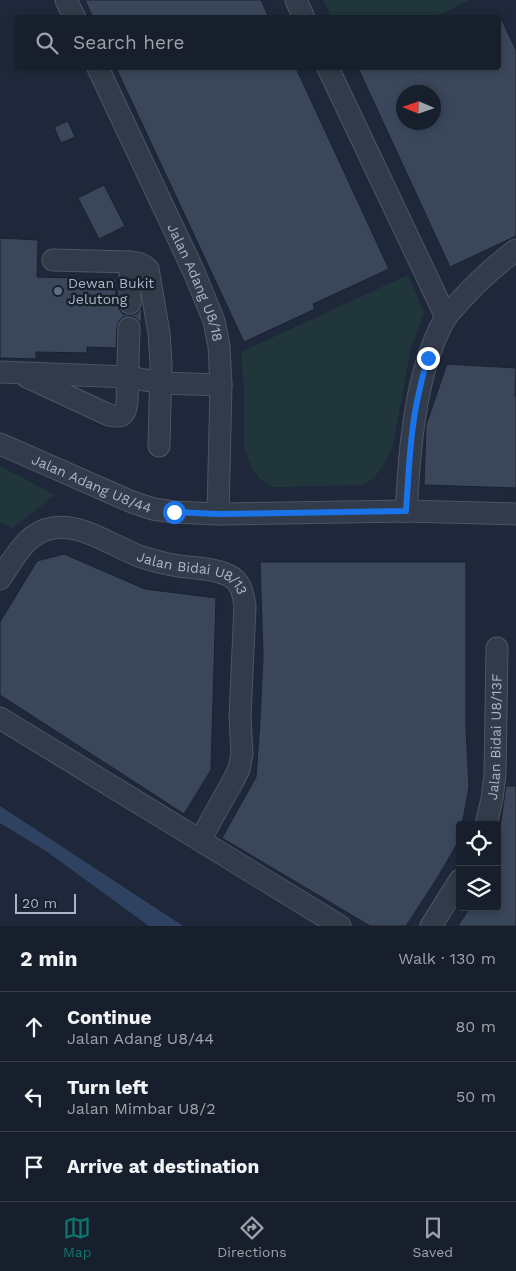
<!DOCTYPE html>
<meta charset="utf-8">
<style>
body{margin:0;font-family:"Work Sans",sans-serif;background:#242b38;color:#f1f3f6}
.controls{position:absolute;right:15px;bottom:15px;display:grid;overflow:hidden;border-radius:5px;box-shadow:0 2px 8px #0003}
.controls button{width:45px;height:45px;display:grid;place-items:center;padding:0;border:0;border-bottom:1px solid #363c48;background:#171e2c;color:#f1f3f6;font:25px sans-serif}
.compass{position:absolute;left:396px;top:85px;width:45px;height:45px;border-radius:50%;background:#171e2c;box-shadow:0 2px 8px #0003;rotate:272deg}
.scale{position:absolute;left:15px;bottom:12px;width:61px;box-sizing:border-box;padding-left:5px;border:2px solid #acb5c7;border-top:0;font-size:14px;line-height:18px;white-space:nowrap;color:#acb5c7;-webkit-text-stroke:4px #18202e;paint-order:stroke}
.stop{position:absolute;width:15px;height:15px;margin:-11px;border:4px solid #1a73e8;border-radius:50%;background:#fff}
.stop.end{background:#1a73e8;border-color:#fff;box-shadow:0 1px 5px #0008}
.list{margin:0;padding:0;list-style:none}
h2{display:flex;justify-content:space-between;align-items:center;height:65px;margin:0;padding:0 20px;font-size:21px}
h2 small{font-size:16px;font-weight:400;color:#9ea2a9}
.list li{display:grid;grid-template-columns:32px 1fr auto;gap:15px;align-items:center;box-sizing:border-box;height:70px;padding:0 20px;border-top:1px solid #363c48}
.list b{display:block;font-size:19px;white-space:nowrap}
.list p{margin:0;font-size:16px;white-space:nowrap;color:#9ea2a9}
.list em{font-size:16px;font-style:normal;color:#9ea2a9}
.icon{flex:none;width:28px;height:28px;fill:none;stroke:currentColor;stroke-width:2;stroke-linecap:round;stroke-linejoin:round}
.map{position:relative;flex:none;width:516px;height:926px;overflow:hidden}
.search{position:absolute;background:#171e2c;box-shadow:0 2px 8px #0003;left:15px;right:15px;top:15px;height:55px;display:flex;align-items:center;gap:12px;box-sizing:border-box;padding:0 18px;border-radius:5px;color:#9ea2a9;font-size:19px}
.sheet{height:275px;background:#171e2c}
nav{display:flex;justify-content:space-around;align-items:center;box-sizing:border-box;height:70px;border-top:1px solid #363c48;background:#171e2c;font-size:14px;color:#9ea2a9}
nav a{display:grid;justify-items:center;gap:2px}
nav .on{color:#0f766e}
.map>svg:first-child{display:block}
</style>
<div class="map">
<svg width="516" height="926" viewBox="0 0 516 926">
<rect width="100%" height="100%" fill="#1f283a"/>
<g fill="#20363b">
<polygon points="323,0 470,0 434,17 332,17"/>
<polygon points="408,275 424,313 411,347 393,446 386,461 374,478 363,485 285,487 272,487 259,478 250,464 244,446 244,390 241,352"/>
<polygon points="0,466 55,495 12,528 0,522"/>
</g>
<polygon fill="#304262" points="0,806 183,926 149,926 46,851 0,823"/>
<g fill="#3a465a" stroke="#1a2230" fill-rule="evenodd">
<polygon points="85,0 261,0 269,18 93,18"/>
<path d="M498,12l18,38v186l-66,31 -92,-199h140zM404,92h30v30h-30z"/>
<polygon points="116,68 296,68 389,269 313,304 315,309 244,342"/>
<polygon points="68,121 75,137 61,143 54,127"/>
<polygon points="104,185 125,226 99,239 78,198"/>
<polygon points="0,238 38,240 37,277 116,279 115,303 118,303 119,309 123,314 130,315 137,314 142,307 141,327 140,322 135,317 129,316 123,317 119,321 117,327 116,348 87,347 87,353 36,352 36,359 0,358"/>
<polygon points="447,364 516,368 515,396 516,396 516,488 424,485 426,425"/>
<polygon points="64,554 145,589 216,598 211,770 184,814 0,695 0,622 37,561"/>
<polygon points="260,562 466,562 466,727 469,787 462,825 460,825 460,839 436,880 406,926 370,926 222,838 256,777 260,720 263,656"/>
<polygon points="506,786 516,786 516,926 458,926 470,907 497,907 497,848"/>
</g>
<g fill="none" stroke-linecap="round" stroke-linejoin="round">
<defs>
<g id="minor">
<polyline points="66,0 75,18"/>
<polyline points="296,0 304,18"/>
<path id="s1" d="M98,68l96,204 20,49 5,25 2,39 -3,129"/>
<polyline points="328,68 446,317"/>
<path d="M53,260l77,2c8,1 13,2 18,7l11,64 2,30 -2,83"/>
<polyline points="130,303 130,262"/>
<polyline points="0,372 129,377 161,383 221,385"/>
<path d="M27,377l82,38c13,3 16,1 18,-12l2,-75"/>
<path id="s2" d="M0,444l132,58 21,7 21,3 44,2 188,-3 110,3"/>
<path d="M406,511c3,-48 6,-96 19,-143 5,-17 11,-34 20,-49 4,-7 10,-12 15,-18 17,-19 36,-36 56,-51"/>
<path id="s3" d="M0,579c14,-20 26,-47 53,-51 28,-5 60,18 86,28 9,3 19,6 29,8 20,5 41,2 60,11 13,6 15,18 17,31l-5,111 2,37 -3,15 -6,12 -33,59"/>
<polyline points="0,718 340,926"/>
<path id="s4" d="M486,825l6,-26 3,-24 2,-127"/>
<polyline points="431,926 460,880"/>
</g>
</defs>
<use href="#minor" stroke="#4d5565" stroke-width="23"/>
<use href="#minor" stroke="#323b4a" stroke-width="21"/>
</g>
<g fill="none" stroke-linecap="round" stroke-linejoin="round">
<path stroke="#1a73e8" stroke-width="6" d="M174,512l44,2 188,-3c3,-41 4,-83 14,-123 2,-10 5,-20 8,-30"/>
</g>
<circle fill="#5c6f8a" stroke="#18202e" stroke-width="2" cx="58" cy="291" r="5"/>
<g text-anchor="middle" stroke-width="5" stroke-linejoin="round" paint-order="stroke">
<g font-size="14" fill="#acb5c7" stroke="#18202e" text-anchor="start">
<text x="68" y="288">Dewan Bukit<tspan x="68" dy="16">Jelutong</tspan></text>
</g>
<g font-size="14" fill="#acb5c7" stroke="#18202e">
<text dy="5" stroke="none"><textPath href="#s1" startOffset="236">Jalan Adang U8/18</textPath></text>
<text dy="5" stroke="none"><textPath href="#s2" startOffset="100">Jalan Adang U8/44</textPath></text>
<text dy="5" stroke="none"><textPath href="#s3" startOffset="225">Jalan Bidai U8/13</textPath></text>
<text dy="5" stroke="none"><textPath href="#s4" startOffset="89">Jalan Bidai U8/13F</textPath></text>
</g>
</g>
</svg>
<div class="controls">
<button><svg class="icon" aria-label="locate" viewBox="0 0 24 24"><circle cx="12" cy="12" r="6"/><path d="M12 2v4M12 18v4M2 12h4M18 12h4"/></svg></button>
<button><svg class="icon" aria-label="layers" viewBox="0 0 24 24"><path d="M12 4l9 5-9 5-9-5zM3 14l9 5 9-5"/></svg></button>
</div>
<svg class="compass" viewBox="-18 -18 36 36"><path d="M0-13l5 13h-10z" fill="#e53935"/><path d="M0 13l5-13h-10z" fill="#9ea2a9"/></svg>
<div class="scale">20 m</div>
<div class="stop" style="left:174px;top:512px"></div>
<div class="stop end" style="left:428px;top:358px"></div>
<div class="search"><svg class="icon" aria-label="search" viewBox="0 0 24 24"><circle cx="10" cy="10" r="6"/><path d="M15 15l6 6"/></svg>Search here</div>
</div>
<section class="sheet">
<h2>2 min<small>Walk · 130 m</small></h2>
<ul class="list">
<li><svg class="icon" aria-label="ahead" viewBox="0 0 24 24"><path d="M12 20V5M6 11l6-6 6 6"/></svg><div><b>Continue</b><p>Jalan Adang U8/44</p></div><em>80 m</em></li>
<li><svg class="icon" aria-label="left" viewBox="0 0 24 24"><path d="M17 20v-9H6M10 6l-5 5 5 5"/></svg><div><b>Turn left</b><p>Jalan Mimbar U8/2</p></div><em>50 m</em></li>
<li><svg class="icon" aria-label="arrive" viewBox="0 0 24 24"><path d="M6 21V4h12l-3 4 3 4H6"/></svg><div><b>Arrive at destination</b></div></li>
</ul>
</section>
<nav>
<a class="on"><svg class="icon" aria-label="map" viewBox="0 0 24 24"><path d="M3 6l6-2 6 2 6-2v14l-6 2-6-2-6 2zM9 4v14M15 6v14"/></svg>Map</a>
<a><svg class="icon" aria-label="directions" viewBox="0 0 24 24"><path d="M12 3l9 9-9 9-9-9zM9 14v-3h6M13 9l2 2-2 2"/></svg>Directions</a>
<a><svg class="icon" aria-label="saved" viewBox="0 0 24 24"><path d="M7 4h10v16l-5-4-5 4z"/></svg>Saved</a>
</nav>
